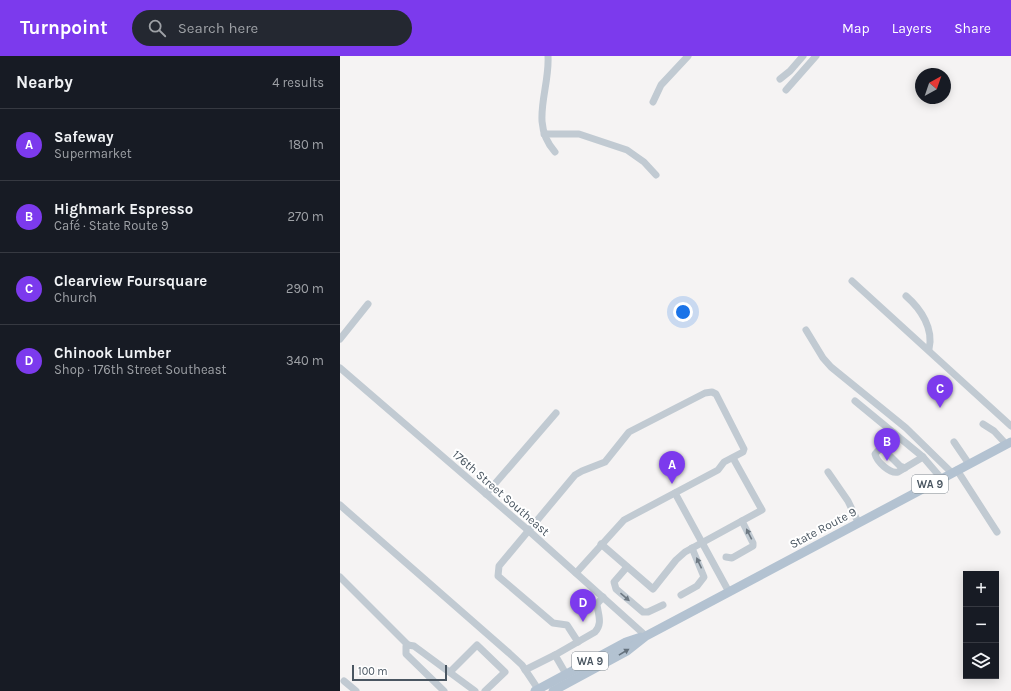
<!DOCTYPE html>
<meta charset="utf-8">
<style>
body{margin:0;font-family:Karla,sans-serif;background:#242831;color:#f1f3f6}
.controls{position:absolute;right:12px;bottom:12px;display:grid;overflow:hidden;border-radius:0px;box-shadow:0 2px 10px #0003}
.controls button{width:36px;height:36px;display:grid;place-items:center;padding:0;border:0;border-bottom:1px solid #363941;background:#171b24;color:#f1f3f6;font:20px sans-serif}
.compass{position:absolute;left:575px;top:12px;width:36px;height:36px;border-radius:50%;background:#171b24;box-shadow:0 2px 10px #0003;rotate:40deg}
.scale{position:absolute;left:12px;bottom:10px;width:95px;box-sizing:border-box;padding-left:4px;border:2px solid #4a5661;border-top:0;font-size:11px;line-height:14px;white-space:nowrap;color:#4a5661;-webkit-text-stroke:3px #fff;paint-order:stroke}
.you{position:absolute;left:343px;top:256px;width:14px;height:14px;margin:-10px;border:3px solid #fff;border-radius:50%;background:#1a73e8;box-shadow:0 0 0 6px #1a73e833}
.badge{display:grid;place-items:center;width:26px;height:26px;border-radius:50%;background:#7c3aed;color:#fff;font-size:13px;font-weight:700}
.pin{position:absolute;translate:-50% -33px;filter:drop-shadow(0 1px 2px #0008)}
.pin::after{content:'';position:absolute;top:21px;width:14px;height:12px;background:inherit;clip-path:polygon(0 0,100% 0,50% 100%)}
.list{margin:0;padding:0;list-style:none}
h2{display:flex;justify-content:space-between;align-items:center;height:52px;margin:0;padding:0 16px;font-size:17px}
h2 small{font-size:13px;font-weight:400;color:#9ea1a6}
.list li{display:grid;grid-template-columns:26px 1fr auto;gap:12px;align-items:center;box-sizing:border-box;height:72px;padding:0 16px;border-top:1px solid #363941}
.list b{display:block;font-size:15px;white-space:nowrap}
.list p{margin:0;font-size:13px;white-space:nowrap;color:#9ea1a6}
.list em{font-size:13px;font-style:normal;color:#9ea1a6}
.icon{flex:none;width:22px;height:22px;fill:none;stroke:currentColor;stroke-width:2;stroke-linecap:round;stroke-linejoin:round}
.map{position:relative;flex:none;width:671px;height:635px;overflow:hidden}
header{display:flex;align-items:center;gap:24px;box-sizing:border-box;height:56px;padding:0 20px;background:#7c3aed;color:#fff}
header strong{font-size:19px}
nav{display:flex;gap:22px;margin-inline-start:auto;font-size:14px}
.search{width:280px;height:36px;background:#242831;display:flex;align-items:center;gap:10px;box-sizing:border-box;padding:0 14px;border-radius:22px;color:#9ea1a6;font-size:15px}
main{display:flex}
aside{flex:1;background:#171b24}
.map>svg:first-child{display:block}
</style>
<header>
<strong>Turnpoint</strong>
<div class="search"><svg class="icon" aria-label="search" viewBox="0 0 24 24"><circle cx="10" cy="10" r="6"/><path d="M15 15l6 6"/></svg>Search here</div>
<nav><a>Map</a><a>Layers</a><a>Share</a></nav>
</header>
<main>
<aside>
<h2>Nearby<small>4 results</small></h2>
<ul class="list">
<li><span class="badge">A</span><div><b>Safeway</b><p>Supermarket</p></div><em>180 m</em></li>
<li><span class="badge">B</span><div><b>Highmark Espresso</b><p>Café · State Route 9</p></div><em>270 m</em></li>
<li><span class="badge">C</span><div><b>Clearview Foursquare</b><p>Church</p></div><em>290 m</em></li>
<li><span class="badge">D</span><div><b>Chinook Lumber</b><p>Shop · 176th Street Southeast</p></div><em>340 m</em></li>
</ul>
</aside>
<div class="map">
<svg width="671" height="635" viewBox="0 0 671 635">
<rect width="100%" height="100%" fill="#f5f3f3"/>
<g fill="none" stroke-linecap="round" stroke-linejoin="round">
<g stroke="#c1cad2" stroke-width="7">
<path d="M208,0c2,34 -19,67 7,96"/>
<polyline points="440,23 450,15 463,0"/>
<polyline points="446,34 476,0"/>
<polyline points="313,46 321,29 348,0"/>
<polyline points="204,78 239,78 287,94 304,106 316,119"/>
<polyline points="512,225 671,370"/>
<path d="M566,240c15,13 28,33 23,53"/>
<polyline points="466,274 483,302 491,311 566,372 612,417"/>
<polyline points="0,283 28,248"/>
<polyline points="0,312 189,475 306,580"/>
<polyline points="515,345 583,401 601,422"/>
<polyline points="643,368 654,375 666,388"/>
<path d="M554,377l-19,21c2,8 15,20 23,18l25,-15"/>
<polyline points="614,386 629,408"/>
<polyline points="541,391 560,410 565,412"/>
<polyline points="617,414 657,476"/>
<polyline points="488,416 508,445 518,466"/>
<polyline points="335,437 389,536"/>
<polyline points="146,438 216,357"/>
<polyline points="0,449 169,597 182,609 198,633"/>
<polyline points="261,488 313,533 336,504 345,496 422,454 393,402"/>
<polyline points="386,501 392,502 413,490 413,487 402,465"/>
<polyline points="287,511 274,526 276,533 303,556 308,556 323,549"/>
<polyline points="236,517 284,464 378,414 384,406 403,396 404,393 376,338 372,336 365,337 289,376 265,406 242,415 235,419 159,510 158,520 213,567 227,569 238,586"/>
<polyline points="0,521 68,589"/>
<polyline points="341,539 357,530 364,521 352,492"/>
<polyline points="185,614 215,599"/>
<polyline points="110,616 137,589 165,616 145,635"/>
<path d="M226,618l-11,-19 40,-23c8,-9 3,-17 2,-28l6,-7"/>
<polyline points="4,625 16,635"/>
<polyline points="104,635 66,598 66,590 68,589 74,590 135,635"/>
</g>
<g stroke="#b3c2d1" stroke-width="9">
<polyline points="195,635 286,586 301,581"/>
<polyline points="213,635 287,595 306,580 671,386"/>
</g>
</g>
<defs><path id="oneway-solid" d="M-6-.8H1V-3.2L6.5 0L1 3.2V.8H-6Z"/></defs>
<g fill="#6e7983">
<use href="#oneway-solid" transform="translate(409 478) rotate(-117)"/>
<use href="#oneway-solid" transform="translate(359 507) rotate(-115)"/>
<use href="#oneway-solid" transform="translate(285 541) rotate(41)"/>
</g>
<use fill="#64717d" href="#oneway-solid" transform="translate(284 596) rotate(-31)"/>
<g text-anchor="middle" stroke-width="4" stroke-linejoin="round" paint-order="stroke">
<g fill="#fff" stroke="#808990" stroke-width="1">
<rect x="572" y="419" width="36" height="18" rx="3"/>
<rect x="232" y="596" width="36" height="18" rx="3"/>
</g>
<g font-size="11" font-weight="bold" fill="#4a5661">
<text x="590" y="432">WA 9</text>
<text x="250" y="609">WA 9</text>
</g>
<g font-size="12" fill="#4a5661" stroke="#fff">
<text transform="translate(161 437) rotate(41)" y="4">176th Street Southeast</text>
<text transform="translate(483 472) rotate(-28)" y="4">State Route 9</text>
</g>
</g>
</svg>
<div class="controls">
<button>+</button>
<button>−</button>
<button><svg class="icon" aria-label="layers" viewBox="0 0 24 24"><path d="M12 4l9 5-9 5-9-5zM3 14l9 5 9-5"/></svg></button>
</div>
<svg class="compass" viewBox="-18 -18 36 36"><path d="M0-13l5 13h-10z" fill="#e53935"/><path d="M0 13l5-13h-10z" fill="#9ea1a6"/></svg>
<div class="scale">100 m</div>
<div class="you"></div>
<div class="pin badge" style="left:332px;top:428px">A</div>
<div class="pin badge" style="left:547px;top:405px">B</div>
<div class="pin badge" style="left:600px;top:352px">C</div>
<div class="pin badge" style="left:243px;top:566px">D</div>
</div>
</main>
